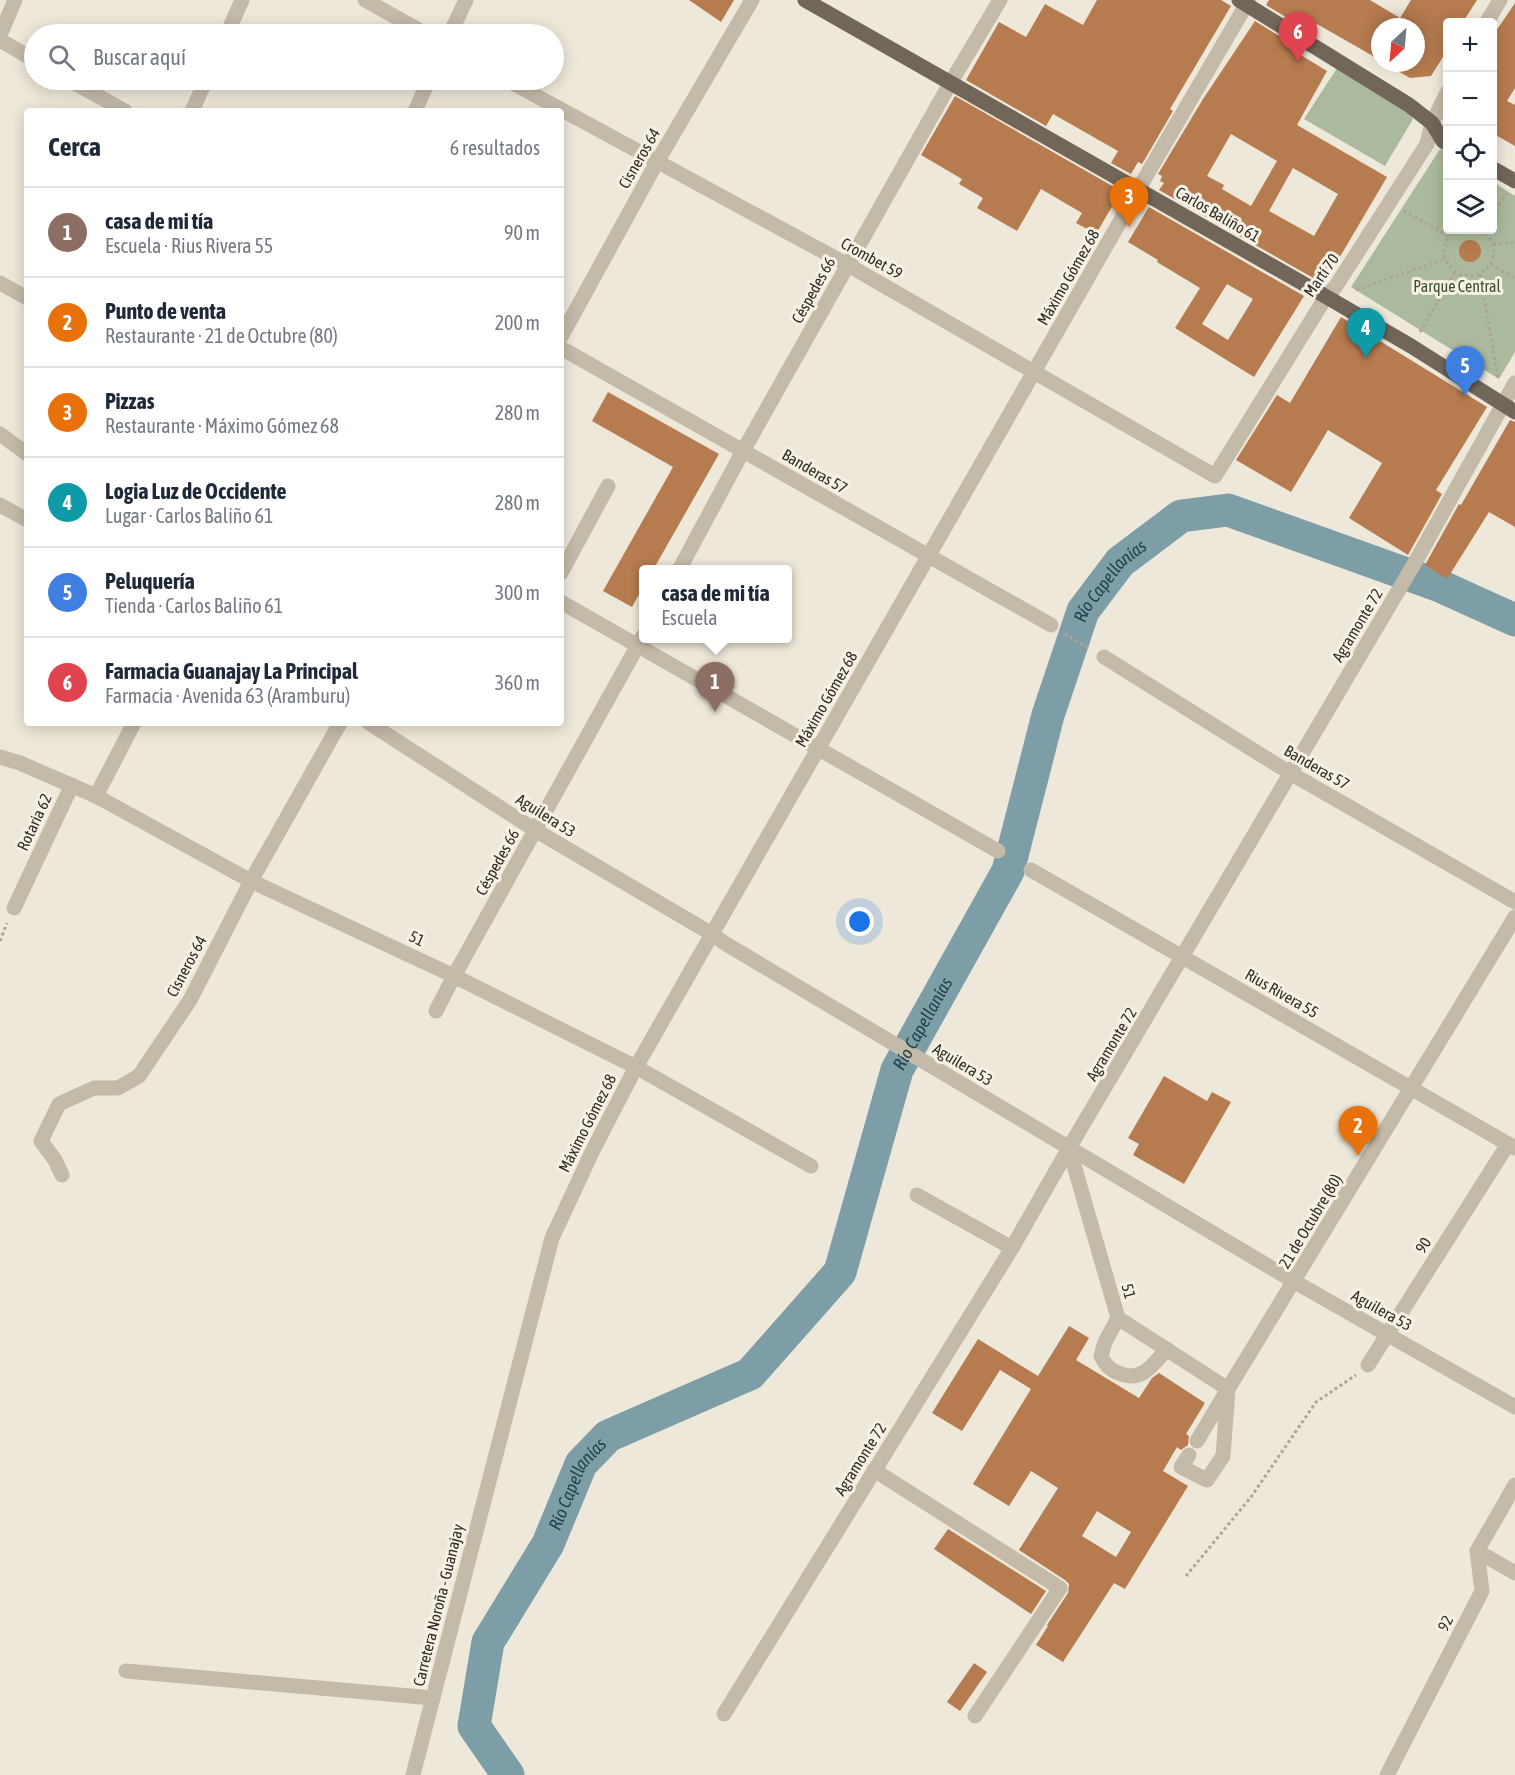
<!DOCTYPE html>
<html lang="es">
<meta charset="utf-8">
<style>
body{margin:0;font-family:"Asap Condensed",sans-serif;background:#f6f6f7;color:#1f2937}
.controls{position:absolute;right:18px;top:18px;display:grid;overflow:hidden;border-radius:6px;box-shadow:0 3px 15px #0003}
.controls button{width:54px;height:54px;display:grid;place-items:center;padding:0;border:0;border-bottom:2px solid #e0e1e3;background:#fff;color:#1f2937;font:30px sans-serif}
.compass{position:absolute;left:1371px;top:18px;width:54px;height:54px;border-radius:50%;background:#fff;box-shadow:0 3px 15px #0003;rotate:206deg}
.you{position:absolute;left:860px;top:922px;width:21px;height:21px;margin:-15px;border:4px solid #fff;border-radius:50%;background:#1a73e8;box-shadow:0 0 0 9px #1a73e833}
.badge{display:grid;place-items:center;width:39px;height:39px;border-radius:50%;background:#22434e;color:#fff;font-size:20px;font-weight:700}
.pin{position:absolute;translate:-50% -50px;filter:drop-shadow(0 2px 3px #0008)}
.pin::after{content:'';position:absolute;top:32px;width:21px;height:18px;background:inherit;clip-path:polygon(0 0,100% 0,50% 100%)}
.popup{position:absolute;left:639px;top:565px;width:153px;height:78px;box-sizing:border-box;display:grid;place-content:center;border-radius:6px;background:#fff;filter:drop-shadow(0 2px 4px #0005);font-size:20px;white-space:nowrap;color:#747a83}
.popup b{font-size:22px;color:#1f2937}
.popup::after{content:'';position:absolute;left:50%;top:100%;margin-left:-12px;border:12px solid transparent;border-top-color:#fff}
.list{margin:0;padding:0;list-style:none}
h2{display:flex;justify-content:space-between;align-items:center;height:78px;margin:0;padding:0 24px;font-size:26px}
h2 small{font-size:20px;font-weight:400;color:#747a83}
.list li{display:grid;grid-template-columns:39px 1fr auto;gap:18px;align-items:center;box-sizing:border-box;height:90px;padding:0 24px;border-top:2px solid #e0e1e3}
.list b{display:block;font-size:22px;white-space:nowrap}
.list p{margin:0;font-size:20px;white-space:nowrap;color:#747a83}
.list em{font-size:20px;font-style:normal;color:#747a83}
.icon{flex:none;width:33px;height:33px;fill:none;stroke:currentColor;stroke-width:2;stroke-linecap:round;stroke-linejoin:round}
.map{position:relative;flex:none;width:1515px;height:1775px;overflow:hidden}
.search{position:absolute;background:#fff;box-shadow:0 3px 15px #0003;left:24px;top:24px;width:540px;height:66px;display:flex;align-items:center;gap:15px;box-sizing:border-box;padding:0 21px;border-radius:33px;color:#747a83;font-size:22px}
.panel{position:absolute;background:#fff;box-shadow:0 3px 15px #0003;left:24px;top:108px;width:540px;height:618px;border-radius:6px}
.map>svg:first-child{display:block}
</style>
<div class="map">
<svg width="1515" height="1775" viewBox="0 0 1515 1775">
<rect width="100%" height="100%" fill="#eee8da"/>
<g fill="#abba9c">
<polygon points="1337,68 1409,113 1413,119 1385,166 1304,119"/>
<polygon points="1440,149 1447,153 1448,230 1492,230 1493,182 1515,196 1515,352 1499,379 1351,287"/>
</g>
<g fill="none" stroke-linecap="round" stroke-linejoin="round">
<path stroke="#7d9da7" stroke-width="33" id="s1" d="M508,1775l-34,-49 14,-84 60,-98 33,-80 27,-28 142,-62 90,-102 57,-202 111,-199 40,-156 35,-104 37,-49 61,-46 47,-6 212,76 75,34"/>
</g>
<g fill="#b67b4f" fill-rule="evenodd">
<polygon points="689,0 734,0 721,22"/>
<polygon points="1097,0 1221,0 1231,6 1170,109 1173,111 1142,164 1138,162 1131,174 1111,163 1118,151 1053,114 1046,126 966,80 999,22 1026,37 1045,4 1083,25"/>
<polygon points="1269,0 1370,0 1400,18 1411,0 1477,0 1463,22 1448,22 1448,49 1431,76 1410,78 1384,63 1416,63 1416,27 1380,27 1380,60 1317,24 1312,33 1266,5"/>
<polygon points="1515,3 1515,88 1507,101 1515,105 1515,146 1492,133 1492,37"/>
<path d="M1255,21l47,29 -3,4 28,17 -30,54 90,52 -59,100 -9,-5 -4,7 -156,-89 5,-7 -4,-2 2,-5 -4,-2 45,-75zM1231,134l46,27 -26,45 -29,-17 2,-4 -17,-9zM1293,168l45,26 -24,42 -45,-25z"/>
<polygon points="955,96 1121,191 1096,234 1076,223 1082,213 1041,189 1017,231 977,208 983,198 959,184 962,179 921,155"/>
<path d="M1149,207l155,89 -50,81 -79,-49 25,-40 -43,-26 1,-2 -30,-18zM1227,284l26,15 -25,41 -26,-16z"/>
<circle cx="1470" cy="251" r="11"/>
<polygon points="1341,317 1487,407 1436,490 1442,494 1408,555 1349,518 1382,463 1328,430 1291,492 1236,460 1277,395 1290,403"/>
<polygon points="608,392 719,454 653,570 643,570 643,587 632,607 603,591 673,467 592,421"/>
<polygon points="1510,420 1515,422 1515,527 1489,512 1447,579 1425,565 1459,504 1461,505"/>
<polygon points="1164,1076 1207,1101 1212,1092 1231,1102 1184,1184 1133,1155 1139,1144 1128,1138"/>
<path d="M1069,1326l20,12 -13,22 63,38 13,-20 7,-5 46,30 -19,31 3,2 -1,9 -7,5 -4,-3 -14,24 25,15 -63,103 -11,-6 -51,79 -27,-17 12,-19 -1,-1 21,-32 1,-9 -4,-4 -46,-30 39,-62 -27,-17 -22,35 -36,-22 58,-95 -31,-19 -38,61 -30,-18 46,-74 60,37zM1097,1511l34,21 -15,25 -34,-21z"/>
<polygon points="948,1529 1046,1591 1031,1614 934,1549"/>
<polygon points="974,1663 987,1672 960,1711 947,1702"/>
</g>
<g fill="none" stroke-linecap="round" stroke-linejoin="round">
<g stroke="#afa492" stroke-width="3" stroke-dasharray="3 3" stroke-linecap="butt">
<polyline points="1443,158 1448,171"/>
<polyline points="1404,211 1449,236"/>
<polyline points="1492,215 1506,194"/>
<path d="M1457,230c-8,5 -13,13 -13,23 1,6 4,12 8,16 26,23 61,-17 29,-39"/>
<polyline points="1493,244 1515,242"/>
<polyline points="1491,264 1515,279"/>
<polyline points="1480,274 1498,378"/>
<polyline points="1356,290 1445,259"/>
<polyline points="1420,332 1455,272"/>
<polyline points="1065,634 1090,649"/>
<polyline points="0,941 7,923"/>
<polyline points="1186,1576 1251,1497 1316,1402 1356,1375"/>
</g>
<g stroke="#c4baa8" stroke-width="15">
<polyline points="365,0 426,34"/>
<polyline points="1487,22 1500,0"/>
<polyline points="227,34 242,0"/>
<polyline points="450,34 466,0"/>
<polyline points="0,35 15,0"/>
<polyline points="0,40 34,60"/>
<polyline points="69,80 125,111"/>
<polyline points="507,80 848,265 1215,476 1324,300 1336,286 1427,144 1432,123 1448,91"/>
<polyline points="192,111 206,80"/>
<polyline points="415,111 429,80"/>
<polyline points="0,283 27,298"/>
<polyline points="561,337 657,162 752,0"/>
<polyline points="561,348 1051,625"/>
<polyline points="0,434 27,454"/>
<polyline points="0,505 27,520"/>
<polyline points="679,570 743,451 951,82 1000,0"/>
<polyline points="561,573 608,486"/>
<polyline points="561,602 998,851"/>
<polyline points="1104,657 1290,773 1515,902"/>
<polyline points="369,723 535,830 712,934 726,944 1295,1282 1515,1407"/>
<polyline points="0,757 20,763 96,796 251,881 454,976 636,1067 811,1166"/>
<polyline points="96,796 134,723"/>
<polyline points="1031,870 1515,1148"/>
<polyline points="14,908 72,785"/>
<polyline points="436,1011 454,976 643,636"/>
<polyline points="1069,1148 1118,1318 1228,1389 1515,917"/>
<polyline points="62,1175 55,1160 41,1141 59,1104 94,1088 118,1088 139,1076 190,1000 251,881 340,723"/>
<polyline points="917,1195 1012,1248"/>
<path d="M1118,1318l-13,24 -4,14c5,10 9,14 20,18 22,8 32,-10 46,-25"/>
<polyline points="1368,1365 1508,1144"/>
<polyline points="1189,1455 1181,1467 1207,1480 1223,1456 1228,1389 1197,1441"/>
<polyline points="874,1470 1060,1588 975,1716"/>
<polyline points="1477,1551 1515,1573"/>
<polyline points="126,1671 433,1698"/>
<polyline points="724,1714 1012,1248 1069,1148 1417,559 1515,383"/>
<polyline points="413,1775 552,1238 593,1150 636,1067 712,934 1153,164 1249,0"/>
<polyline points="1387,1775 1482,1591 1477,1551 1515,1485"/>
</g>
<g stroke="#72665a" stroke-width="15">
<polyline points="805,0 1325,296 1411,346 1515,412"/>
<polyline points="1239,0 1409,105 1432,123 1443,141 1448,144"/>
<polyline points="1492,168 1515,181"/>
</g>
</g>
<g text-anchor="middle" stroke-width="6" stroke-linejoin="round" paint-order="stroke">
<g font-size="16" fill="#322c27" stroke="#f6f1e5">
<text transform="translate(639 158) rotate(-60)" y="6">Cisneros 64</text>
<text transform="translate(1218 214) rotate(30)" y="6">Carlos Baliño 61</text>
<text transform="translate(872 258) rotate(29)" y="6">Crombet 59</text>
<text transform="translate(1321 275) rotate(-55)" y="6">Martí 70</text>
<text transform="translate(1068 277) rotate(-60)" y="6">Máximo Gómez 68</text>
<text transform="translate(813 290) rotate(-61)" y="6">Céspedes 66</text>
<text transform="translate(815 471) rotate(30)" y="6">Banderas 57</text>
<text transform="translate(1357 625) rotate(-59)" y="6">Agramonte 72</text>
<text transform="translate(826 699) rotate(-60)" y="6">Máximo Gómez 68</text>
<text transform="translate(1317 767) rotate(30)" y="6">Banderas 57</text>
<text transform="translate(546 815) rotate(32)" y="6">Aguilera 53</text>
<text transform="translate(34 822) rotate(-65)" y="6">Rotaria 62</text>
<text transform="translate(497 862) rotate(-61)" y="6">Céspedes 66</text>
<text transform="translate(417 938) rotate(25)" y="6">51</text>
<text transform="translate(186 966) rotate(-62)" y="6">Cisneros 64</text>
<text transform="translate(1282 993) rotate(30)" y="6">Rius Rivera 55</text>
<text transform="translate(1111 1044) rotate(-59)" y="6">Agramonte 72</text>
<text transform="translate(963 1064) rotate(31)" y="6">Aguilera 53</text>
<text transform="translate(587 1123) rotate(-63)" y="6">Máximo Gómez 68</text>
<text transform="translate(1310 1221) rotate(-59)" y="6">21 de Octubre (80)</text>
<text transform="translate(1423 1245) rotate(-58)" y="6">90</text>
<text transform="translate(1129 1291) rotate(74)" y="6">51</text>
<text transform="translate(1382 1310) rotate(29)" y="6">Aguilera 53</text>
<text transform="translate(860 1459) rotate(-58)" y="6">Agramonte 72</text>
<text transform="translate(438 1605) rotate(-76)" y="6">Carretera Noroña - Guanajay</text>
<text transform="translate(1445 1623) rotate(-63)" y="6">92</text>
</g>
<g font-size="16" fill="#3c4d2e" stroke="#f6f1e5">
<text x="1457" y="292">Parque Central</text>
</g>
<g font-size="18" font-style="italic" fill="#22434e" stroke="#f6f1e5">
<text dy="6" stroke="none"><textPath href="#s1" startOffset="1425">Río Capellanías</textPath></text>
<text dy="6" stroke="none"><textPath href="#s1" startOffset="939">Río Capellanías</textPath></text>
<text dy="6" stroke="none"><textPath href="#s1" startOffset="327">Río Capellanías</textPath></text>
</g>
</g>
</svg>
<div class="controls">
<button>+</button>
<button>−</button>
<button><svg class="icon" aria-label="locate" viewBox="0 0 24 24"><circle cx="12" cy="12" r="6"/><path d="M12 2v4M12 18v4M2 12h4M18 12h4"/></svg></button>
<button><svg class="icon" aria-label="layers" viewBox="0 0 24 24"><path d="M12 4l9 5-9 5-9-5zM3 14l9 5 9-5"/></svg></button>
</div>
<svg class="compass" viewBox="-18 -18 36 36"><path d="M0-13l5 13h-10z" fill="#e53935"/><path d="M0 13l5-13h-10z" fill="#747a83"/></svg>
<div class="you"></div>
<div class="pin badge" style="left:715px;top:712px;background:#8d6e63">1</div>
<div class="popup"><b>casa de mi tía</b>Escuela</div>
<div class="pin badge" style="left:1358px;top:1156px;background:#e8710a">2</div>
<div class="pin badge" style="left:1129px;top:227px;background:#e8710a">3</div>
<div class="pin badge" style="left:1366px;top:358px;background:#0f9aa8">4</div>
<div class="pin badge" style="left:1465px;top:396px;background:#3f7fe0">5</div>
<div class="pin badge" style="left:1298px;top:62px;background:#e0444e">6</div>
<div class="search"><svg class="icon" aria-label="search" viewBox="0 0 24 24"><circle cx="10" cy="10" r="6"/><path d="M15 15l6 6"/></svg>Buscar aquí</div>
<section class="panel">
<h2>Cerca<small>6 resultados</small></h2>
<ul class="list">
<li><span class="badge" style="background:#8d6e63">1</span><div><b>casa de mi tía</b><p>Escuela · Rius Rivera 55</p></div><em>90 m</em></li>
<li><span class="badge" style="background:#e8710a">2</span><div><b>Punto de venta</b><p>Restaurante · 21 de Octubre (80)</p></div><em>200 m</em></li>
<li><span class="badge" style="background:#e8710a">3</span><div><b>Pizzas</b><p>Restaurante · Máximo Gómez 68</p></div><em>280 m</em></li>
<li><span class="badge" style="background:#0f9aa8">4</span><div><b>Logia Luz de Occidente</b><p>Lugar · Carlos Baliño 61</p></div><em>280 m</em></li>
<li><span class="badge" style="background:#3f7fe0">5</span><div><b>Peluquería</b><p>Tienda · Carlos Baliño 61</p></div><em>300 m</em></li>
<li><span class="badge" style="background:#e0444e">6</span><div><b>Farmacia Guanajay La Principal</b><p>Farmacia · Avenida 63 (Aramburu)</p></div><em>360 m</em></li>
</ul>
</section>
</div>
